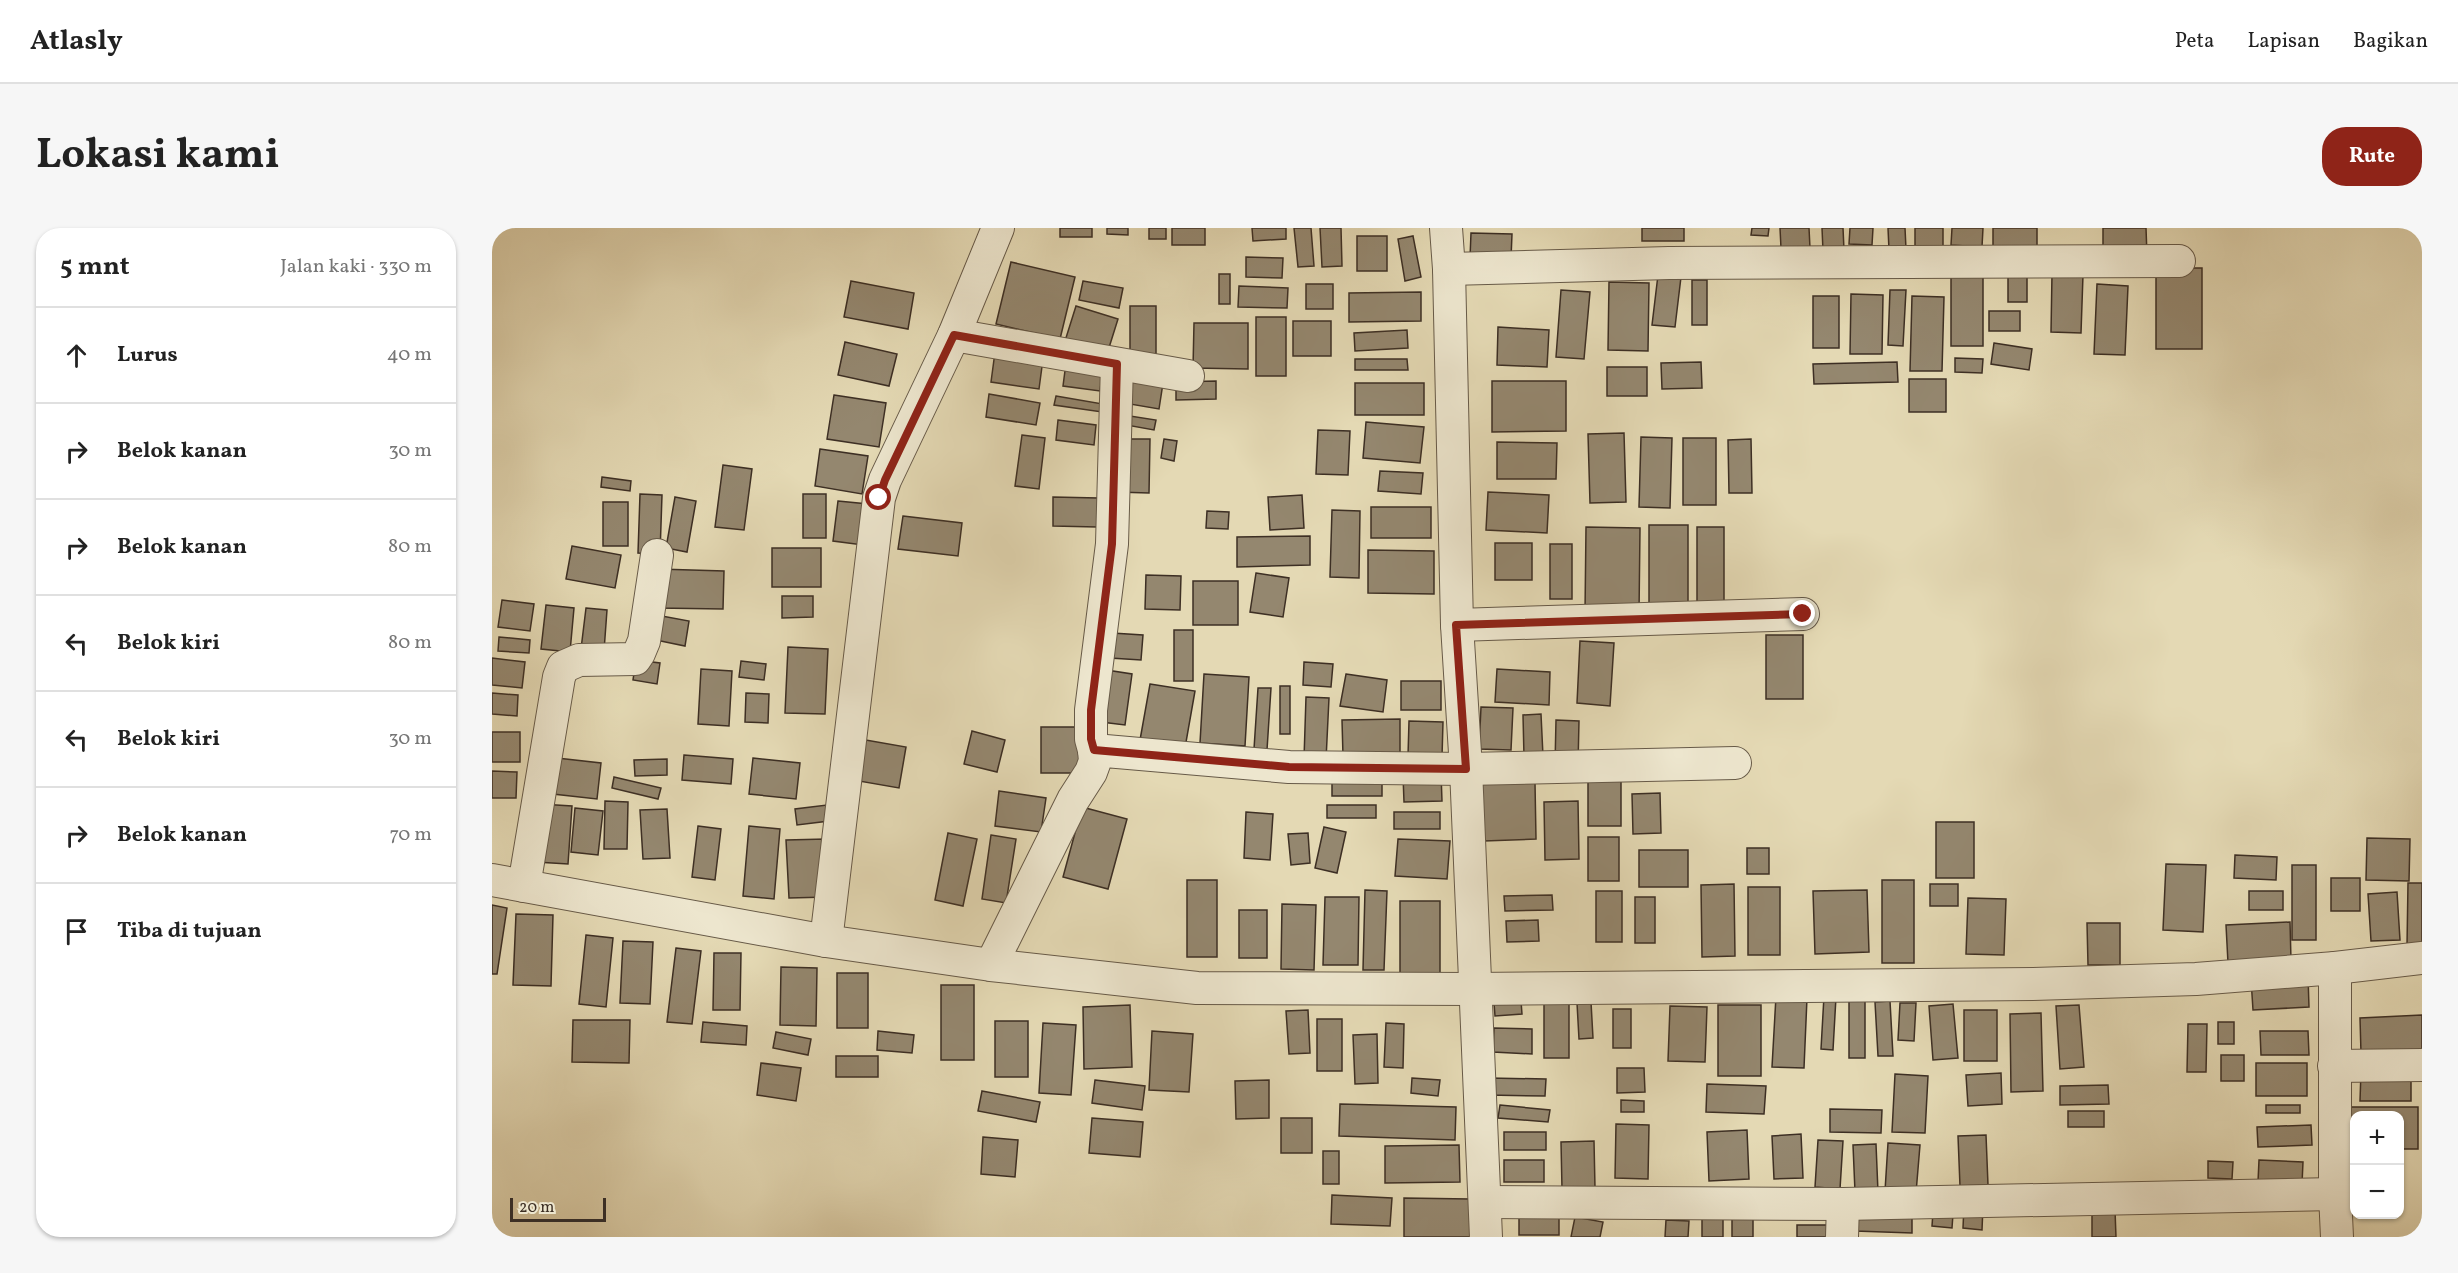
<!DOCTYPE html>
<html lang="id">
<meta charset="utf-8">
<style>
body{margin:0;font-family:Vollkorn,serif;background:#f6f6f6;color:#222}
.controls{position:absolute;right:18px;bottom:18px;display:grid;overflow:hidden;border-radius:12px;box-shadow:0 2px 4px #0004}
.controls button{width:54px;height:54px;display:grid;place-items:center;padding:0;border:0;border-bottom:2px solid #e0e0e0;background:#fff;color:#222;font:30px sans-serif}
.scale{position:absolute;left:18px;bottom:15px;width:96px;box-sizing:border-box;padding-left:6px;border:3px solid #3d2f24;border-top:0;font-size:16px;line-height:21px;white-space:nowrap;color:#3d2f24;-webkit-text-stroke:4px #ede6ce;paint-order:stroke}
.stop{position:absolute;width:18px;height:18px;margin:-14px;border:4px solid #8f2418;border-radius:50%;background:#fff}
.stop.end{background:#8f2418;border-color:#fff;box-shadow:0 2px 6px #0008}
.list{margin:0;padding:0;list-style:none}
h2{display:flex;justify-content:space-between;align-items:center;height:78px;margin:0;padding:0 24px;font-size:26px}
h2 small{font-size:20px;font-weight:400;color:#767676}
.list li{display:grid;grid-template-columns:39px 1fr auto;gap:18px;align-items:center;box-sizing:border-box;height:96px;padding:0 24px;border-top:2px solid #e0e0e0}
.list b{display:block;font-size:22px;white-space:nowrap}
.list em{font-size:20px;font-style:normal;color:#767676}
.icon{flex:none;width:33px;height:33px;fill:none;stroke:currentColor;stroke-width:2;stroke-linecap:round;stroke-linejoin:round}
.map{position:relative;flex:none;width:1930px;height:1009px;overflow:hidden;border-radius:24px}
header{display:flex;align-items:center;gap:36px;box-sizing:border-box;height:84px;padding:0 30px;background:#fff;border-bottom:2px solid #e0e0e0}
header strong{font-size:28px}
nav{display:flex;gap:33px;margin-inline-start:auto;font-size:21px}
.intro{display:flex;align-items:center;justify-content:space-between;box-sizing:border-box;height:144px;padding:0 36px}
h1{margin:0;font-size:42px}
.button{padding:15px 27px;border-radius:24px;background:#8f2418;color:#fff;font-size:21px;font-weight:700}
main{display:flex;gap:36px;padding:0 36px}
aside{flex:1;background:#fff;border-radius:24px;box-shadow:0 2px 4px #0004}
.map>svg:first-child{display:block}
</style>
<header>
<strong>Atlasly</strong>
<nav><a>Peta</a><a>Lapisan</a><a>Bagikan</a></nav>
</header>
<div class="intro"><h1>Lokasi kami</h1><a class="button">Rute</a></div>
<main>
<aside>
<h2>5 mnt<small>Jalan kaki · 330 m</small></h2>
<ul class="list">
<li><svg class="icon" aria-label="ahead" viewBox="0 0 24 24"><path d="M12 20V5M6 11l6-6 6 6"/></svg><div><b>Lurus</b></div><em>40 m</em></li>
<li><svg class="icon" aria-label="right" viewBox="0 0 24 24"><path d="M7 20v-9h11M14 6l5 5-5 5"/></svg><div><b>Belok kanan</b></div><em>30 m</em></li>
<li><svg class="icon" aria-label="right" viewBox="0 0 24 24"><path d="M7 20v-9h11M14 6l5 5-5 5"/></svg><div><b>Belok kanan</b></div><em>80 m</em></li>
<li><svg class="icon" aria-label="left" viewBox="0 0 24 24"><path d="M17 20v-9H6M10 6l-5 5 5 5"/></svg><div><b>Belok kiri</b></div><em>80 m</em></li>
<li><svg class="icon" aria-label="left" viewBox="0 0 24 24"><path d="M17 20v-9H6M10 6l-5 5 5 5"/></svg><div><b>Belok kiri</b></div><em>30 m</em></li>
<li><svg class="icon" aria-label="right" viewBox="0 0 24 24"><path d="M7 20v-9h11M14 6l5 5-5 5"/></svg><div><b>Belok kanan</b></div><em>70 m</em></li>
<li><svg class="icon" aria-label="arrive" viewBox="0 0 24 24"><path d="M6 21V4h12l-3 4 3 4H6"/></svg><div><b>Tiba di tujuan</b></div></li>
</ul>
</aside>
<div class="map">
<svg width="1930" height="1009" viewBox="0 0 1930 1009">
<rect width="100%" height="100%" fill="#e4d9b4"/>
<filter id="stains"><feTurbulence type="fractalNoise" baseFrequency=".00333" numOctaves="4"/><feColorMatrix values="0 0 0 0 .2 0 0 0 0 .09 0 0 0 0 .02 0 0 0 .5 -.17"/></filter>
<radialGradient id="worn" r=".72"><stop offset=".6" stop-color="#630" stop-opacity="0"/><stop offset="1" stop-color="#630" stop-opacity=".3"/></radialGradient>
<g fill="#94876f" stroke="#3d2f24" stroke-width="1.5">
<rect x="568" y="0" width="32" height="9"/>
<polygon points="615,0 636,0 636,7 615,6"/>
<rect x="657" y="0" width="17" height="11"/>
<rect x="680" y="0" width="33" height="17"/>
<polygon points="760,0 794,0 794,11 761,13"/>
<polygon points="802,0 819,0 822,38 806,39"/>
<polygon points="828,0 849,0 850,38 830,39"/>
<rect x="1150" y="0" width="42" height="13"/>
<polygon points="1260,0 1277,0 1276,8 1259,7"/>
<polygon points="1288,0 1317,0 1318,20 1289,20"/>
<polygon points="1330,0 1351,0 1352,22 1331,23"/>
<polygon points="1358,0 1381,0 1380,17 1357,16"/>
<polygon points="1396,0 1413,0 1414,21 1397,22"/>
<polygon points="1423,0 1451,0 1451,21 1423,22"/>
<polygon points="1460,0 1491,0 1490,19 1459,17"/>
<rect x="1501" y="0" width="44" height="21"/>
<polygon points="1611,0 1654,0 1655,28 1611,29"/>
<polygon points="979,5 1020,6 1019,31 978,30"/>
<rect x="865" y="8" width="30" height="35"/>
<polygon points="921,8 929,49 913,53 906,11"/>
<polygon points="754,29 791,30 790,50 754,49"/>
<polygon points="519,34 583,49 568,111 504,96"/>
<rect x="1516" y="35" width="19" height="39"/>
<rect x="1664" y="40" width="46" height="81"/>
<rect x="727" y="46" width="11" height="30"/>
<polygon points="1560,46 1591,47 1589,105 1559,104"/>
<polygon points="1166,47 1189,49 1183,99 1160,97"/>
<rect x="1459" y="49" width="32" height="69"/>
<rect x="1200" y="52" width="15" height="45"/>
<polygon points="359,53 422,65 416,101 352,89"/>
<polygon points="591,53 631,60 627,80 587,72"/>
<polygon points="1117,54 1157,55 1156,123 1116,122"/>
<rect x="814" y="56" width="27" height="25"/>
<polygon points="1605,56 1636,58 1633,127 1602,126"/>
<polygon points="747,58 796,60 795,80 746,79"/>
<polygon points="1069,62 1098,64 1092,131 1064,129"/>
<polygon points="1398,62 1414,62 1411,118 1396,117"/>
<polygon points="929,64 929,93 857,94 857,65"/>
<polygon points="1359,66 1391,67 1390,126 1358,126"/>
<rect x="1321" y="68" width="26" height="52"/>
<polygon points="1420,68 1452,69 1450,143 1418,143"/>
<polygon points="584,78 626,91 615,126 573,113"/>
<rect x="638" y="78" width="26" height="58"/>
<rect x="1497" y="83" width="31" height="20"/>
<rect x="764" y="89" width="30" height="59"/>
<rect x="801" y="93" width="38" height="35"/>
<polygon points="702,95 756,95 756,141 701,140"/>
<polygon points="1006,99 1057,102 1055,139 1005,137"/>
<polygon points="915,102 916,120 863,123 862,105"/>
<polygon points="353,114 405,126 397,158 346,147"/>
<polygon points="1502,115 1540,121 1537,142 1499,136"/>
<polygon points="503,124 551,131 547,161 499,154"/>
<polygon points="1463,130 1491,131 1490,145 1463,144"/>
<polygon points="863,131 915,131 916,142 863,142"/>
<polygon points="1209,134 1210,160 1170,161 1169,135"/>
<polygon points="1405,134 1406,154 1322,156 1321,136"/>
<polygon points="574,135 611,140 608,163 571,158"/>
<rect x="1115" y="139" width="40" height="29"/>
<polygon points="631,148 671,155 667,181 626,174"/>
<rect x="1417" y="151" width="37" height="33"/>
<polygon points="724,153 724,171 684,172 684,154"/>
<polygon points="1000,153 1074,153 1074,203 1000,204"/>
<rect x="863" y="155" width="69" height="32"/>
<polygon points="497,166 548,175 544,197 494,189"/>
<polygon points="342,167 394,175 387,219 335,211"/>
<polygon points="564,168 611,176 610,184 562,177"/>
<polygon points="625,186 664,192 662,202 623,195"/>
<polygon points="566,192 604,197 602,217 564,212"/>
<polygon points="874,194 932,199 928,235 871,230"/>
<polygon points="826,202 858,203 856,247 824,246"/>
<polygon points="1132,205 1134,274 1098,275 1096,206"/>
<polygon points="530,207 553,210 547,261 523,258"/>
<polygon points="1149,209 1180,210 1178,280 1147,279"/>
<rect x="1191" y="210" width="33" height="67"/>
<polygon points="626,211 658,211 657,265 624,264"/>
<polygon points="672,211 685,213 682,233 669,230"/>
<polygon points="1259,211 1260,265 1237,265 1236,212"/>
<polygon points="1005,214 1065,215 1064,251 1005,251"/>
<polygon points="328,221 376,228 370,266 323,258"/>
<polygon points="231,237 260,241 252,302 223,299"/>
<polygon points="888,243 931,245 929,266 886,263"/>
<polygon points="110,249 139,253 138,263 109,259"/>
<polygon points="996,264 1057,267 1055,305 994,302"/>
<polygon points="148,266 170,267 168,326 146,325"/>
<rect x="311" y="266" width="23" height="44"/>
<polygon points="810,267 812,300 778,302 776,269"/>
<polygon points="183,269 204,273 195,324 174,320"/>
<polygon points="561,269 606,270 605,299 561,298"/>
<polygon points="346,273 376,276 371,317 341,313"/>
<rect x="111" y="274" width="25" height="44"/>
<rect x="879" y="279" width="60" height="31"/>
<polygon points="840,282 868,283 867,350 838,349"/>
<polygon points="715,283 737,284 736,301 714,300"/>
<polygon points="411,288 470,295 466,328 406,321"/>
<rect x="1157" y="297" width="39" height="81"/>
<polygon points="1094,299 1148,300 1147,386 1093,385"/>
<rect x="1205" y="299" width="27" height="77"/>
<polygon points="818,308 818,337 745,339 745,309"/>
<rect x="1003" y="315" width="37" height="37"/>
<rect x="1058" y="316" width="22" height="55"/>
<polygon points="80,318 129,327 123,360 74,351"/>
<rect x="280" y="320" width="49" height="39"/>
<polygon points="876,322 942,323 942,366 876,365"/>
<polygon points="166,341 232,343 231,381 165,380"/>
<polygon points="764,345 797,350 791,389 758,384"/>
<polygon points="654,347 689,348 688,382 653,381"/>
<rect x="701" y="353" width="45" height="44"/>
<polygon points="290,368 321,368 321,389 290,390"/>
<polygon points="10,372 42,376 38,403 6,399"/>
<polygon points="54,377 82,380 78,424 49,421"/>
<polygon points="94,380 115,382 112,423 89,421"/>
<polygon points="159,386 197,393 193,418 154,410"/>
<rect x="682" y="402" width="19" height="51"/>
<polygon points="620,405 651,407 649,432 618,430"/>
<rect x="1274" y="407" width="37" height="64"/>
<polygon points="7,409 38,412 37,425 6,423"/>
<polygon points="1088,413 1122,415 1118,478 1085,475"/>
<polygon points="296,419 336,421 333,486 293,485"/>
<polygon points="0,430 33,434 30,460 0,457"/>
<polygon points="144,432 168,435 165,456 141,452"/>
<polygon points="249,433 274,436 272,452 247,449"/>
<polygon points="812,434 841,436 839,459 811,457"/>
<polygon points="209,441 240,443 237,498 206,496"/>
<polygon points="608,441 640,446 633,497 601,493"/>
<polygon points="1005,441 1058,444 1057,477 1003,474"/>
<polygon points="712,446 757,449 753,518 708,515"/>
<polygon points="854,446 895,452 891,484 848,478"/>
<rect x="909" y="453" width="40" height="29"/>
<polygon points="658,456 703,463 693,520 648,512"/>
<rect x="788" y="458" width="10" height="48"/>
<polygon points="766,460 779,460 775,522 762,521"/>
<polygon points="0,465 26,467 25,488 0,486"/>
<polygon points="254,465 277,466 276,495 253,494"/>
<polygon points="814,469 837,470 834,532 812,531"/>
<polygon points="989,479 1021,480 1019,522 987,521"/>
<polygon points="1049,486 1051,528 1032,529 1031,487"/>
<polygon points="908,491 908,527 851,528 850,492"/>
<polygon points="1064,492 1087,493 1086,538 1063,537"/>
<polygon points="917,493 951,494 950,529 916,528"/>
<rect x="549" y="499" width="43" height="46"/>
<polygon points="480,503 513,512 505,544 472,536"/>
<rect x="0" y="504" width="28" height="30"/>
<polygon points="368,511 414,519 407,560 361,552"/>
<polygon points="192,527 241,531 239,556 190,552"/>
<polygon points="56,529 109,535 105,571 52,565"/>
<polygon points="261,530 308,535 304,571 257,566"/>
<polygon points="175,531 175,547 143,548 142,532"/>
<polygon points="0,543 25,544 24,570 0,570"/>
<rect x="840" y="545" width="50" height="23"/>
<polygon points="949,545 950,573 912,574 911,547"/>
<polygon points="122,549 169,560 166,571 120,560"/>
<rect x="1096" y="553" width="33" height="45"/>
<polygon points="1043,555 1044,611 992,613 990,556"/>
<polygon points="507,563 554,570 549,604 503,598"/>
<polygon points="1168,565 1169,605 1141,606 1140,566"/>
<polygon points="113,573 136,574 135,621 112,621"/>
<polygon points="1086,573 1087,631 1053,632 1052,574"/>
<polygon points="48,576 80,578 76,636 44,634"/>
<polygon points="335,577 337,593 305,597 303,581"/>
<rect x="835" y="577" width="49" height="13"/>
<polygon points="590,579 635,591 616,661 571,649"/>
<polygon points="83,580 111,583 106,627 79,624"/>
<polygon points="175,581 178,630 151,631 148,582"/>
<polygon points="754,584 781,586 778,632 752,630"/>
<rect x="902" y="584" width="46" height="17"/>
<rect x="1444" y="594" width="38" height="56"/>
<polygon points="206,598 229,601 223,652 200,649"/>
<polygon points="257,598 288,601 282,671 251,668"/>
<polygon points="832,599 854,604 845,645 823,640"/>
<polygon points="456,605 485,611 471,678 443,672"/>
<polygon points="816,605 818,635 799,637 796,606"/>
<polygon points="499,607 524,611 514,675 490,671"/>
<rect x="1096" y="609" width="31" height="44"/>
<polygon points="1875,610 1918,611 1917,653 1874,652"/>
<polygon points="334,611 336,669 297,670 294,612"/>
<polygon points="906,611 958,613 955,651 903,648"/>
<rect x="1255" y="620" width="22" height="26"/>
<rect x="1147" y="622" width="49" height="37"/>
<polygon points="1743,627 1785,629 1784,652 1742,650"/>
<polygon points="1674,636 1714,637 1711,704 1671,702"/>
<rect x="1800" y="637" width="24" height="75"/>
<rect x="1839" y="650" width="29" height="33"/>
<rect x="695" y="652" width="30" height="77"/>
<rect x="1390" y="652" width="32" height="83"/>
<polygon points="1916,655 1930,655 1930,718 1915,718"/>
<polygon points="1242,656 1243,728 1210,729 1209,657"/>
<rect x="1438" y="656" width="28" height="22"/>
<rect x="1256" y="659" width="32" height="68"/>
<polygon points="873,662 895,663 892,742 871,742"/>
<polygon points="1375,662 1377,724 1323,726 1321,663"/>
<rect x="1104" y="663" width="26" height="51"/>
<rect x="1757" y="663" width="34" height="19"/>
<polygon points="1905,664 1908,712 1879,713 1876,666"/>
<polygon points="1060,667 1061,682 1013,683 1012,668"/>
<polygon points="833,669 867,669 866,737 831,737"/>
<rect x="1143" y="669" width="20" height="46"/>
<polygon points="1476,670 1514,671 1512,727 1474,726"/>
<rect x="908" y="673" width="40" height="75"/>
<polygon points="790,676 824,677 822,742 789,741"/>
<polygon points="0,677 15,680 5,746 0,746"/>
<rect x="747" y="682" width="28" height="48"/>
<polygon points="24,686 61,687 59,758 21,757"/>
<polygon points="1046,692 1047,713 1015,714 1014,693"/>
<polygon points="1798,694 1799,732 1736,735 1734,697"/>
<polygon points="1595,695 1628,695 1628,737 1596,737"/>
<polygon points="94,707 121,710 114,779 87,776"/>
<polygon points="131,713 161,714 158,776 128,775"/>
<polygon points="184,720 209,723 200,796 175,794"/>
<polygon points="222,725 249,725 248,782 221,782"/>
<polygon points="289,739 325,740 324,798 288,797"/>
<rect x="345" y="745" width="31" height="55"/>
<polygon points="1816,748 1817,779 1761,782 1759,751"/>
<rect x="449" y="757" width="33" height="75"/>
<polygon points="1284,768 1315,770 1312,840 1280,839"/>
<polygon points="1332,768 1344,769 1341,822 1329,821"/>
<rect x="1357" y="771" width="16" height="59"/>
<polygon points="1029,773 1030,786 1003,788 1002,775"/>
<rect x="1052" y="773" width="25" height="57"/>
<polygon points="1398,773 1401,828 1386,828 1383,774"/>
<polygon points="1099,774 1101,810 1087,811 1085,775"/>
<polygon points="1408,775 1424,775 1422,813 1406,812"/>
<polygon points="1461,776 1466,830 1441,832 1437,778"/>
<polygon points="638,777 640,839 592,841 591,779"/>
<rect x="1226" y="777" width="43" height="71"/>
<polygon points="1587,777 1592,839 1568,841 1564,778"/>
<polygon points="1178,778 1215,779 1213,834 1176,833"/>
<rect x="1121" y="781" width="18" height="39"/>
<polygon points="816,782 818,825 797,826 794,783"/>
<rect x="1472" y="782" width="33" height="51"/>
<polygon points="1549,785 1551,863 1519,864 1518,786"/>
<polygon points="1930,787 1930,822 1869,825 1868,790"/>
<rect x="825" y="791" width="25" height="52"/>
<polygon points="81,792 138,792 137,835 80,834"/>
<rect x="503" y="793" width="33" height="56"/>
<polygon points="211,794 255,798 254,817 209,814"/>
<rect x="1726" y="794" width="16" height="22"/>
<polygon points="551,795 584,797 579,867 547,865"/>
<polygon points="894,795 912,796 911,840 892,839"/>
<polygon points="1696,796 1715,796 1714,844 1695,844"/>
<polygon points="1002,800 1040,801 1040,826 1001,824"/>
<polygon points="386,803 422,807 420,825 385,822"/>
<polygon points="660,803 701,806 697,864 657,862"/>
<polygon points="1768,803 1816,803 1817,827 1769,827"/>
<polygon points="284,804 319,811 316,827 281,820"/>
<polygon points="885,806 886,855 863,856 861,807"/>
<rect x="1729" y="827" width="23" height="26"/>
<rect x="344" y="828" width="42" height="21"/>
<polygon points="269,835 309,840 304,873 265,867"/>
<rect x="1764" y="835" width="51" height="33"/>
<polygon points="1125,840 1152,840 1153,864 1125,865"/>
<polygon points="1869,843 1919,843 1919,873 1868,873"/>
<polygon points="1509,845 1510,876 1476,878 1474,847"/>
<polygon points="1403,846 1436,848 1433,905 1400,904"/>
<polygon points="920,850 948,852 946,868 919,865"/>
<polygon points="996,850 1054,851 1053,868 996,867"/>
<polygon points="603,852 653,858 650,882 600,875"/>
<polygon points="777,852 777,890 744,891 743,853"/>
<polygon points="1215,856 1274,858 1272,886 1214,884"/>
<polygon points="1616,857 1617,876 1568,877 1568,858"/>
<polygon points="490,863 548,874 544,894 486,883"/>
<polygon points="1129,872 1152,873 1152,884 1129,884"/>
<polygon points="848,876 964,879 963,912 847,908"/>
<polygon points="1008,877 1058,882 1056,894 1006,890"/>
<rect x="1774" y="877" width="34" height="8"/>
<polygon points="1858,879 1926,879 1926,921 1908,921 1908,888 1862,888 1862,921 1858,921"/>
<polygon points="1338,881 1390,882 1389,905 1338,904"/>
<rect x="1576" y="883" width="36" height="16"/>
<polygon points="600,890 651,894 648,929 597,925"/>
<rect x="789" y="890" width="31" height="35"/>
<polygon points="1124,896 1157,897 1156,951 1123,950"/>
<polygon points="1819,897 1820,917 1766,919 1765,899"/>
<polygon points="1255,902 1257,951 1217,953 1215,904"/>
<rect x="1012" y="904" width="42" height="18"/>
<polygon points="1309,906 1311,950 1282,951 1280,908"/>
<polygon points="1494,907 1496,957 1468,958 1466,908"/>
<polygon points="491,909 526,912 523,949 489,946"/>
<polygon points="1326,912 1351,913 1348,961 1323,959"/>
<polygon points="1102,913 1103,960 1070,961 1069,914"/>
<polygon points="1396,915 1428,917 1424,965 1393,963"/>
<polygon points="1384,916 1386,964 1363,964 1361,917"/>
<polygon points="967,917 968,954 893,955 893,918"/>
<rect x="831" y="923" width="16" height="33"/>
<rect x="1012" y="932" width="40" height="22"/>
<polygon points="1767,932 1811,934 1810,956 1766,954"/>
<polygon points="1716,933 1741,934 1740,951 1716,950"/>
<polygon points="840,967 900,970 898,998 839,996"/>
<polygon points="912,970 978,971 978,1009 912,1009"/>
<polygon points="1472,977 1491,978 1490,1002 1471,1000"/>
<rect x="1240" y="982" width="21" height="27"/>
<polygon points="1600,982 1623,982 1624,1009 1600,1009"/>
<rect x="1027" y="983" width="40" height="24"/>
<polygon points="1363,984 1420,986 1420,1005 1363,1003"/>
<polygon points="1441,984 1461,986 1460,1000 1440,998"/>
<rect x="1210" y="987" width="21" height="22"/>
<polygon points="1083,989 1111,994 1108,1009 1079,1009"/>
<polygon points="1174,992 1197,993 1196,1009 1173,1009"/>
<rect x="1305" y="997" width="33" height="12"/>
</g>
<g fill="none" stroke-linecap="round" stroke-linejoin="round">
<defs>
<g id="minor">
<polyline points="954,0 957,41 965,397 974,541 994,1009"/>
<polyline points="957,41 1177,35 1687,33"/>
<polyline points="462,107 696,148"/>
<polyline points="965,397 1311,386"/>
<polyline points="602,522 599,511 599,482 620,316 625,136"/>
<polyline points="0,652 334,713 499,737 705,760 981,761 1541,756 1704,751 1843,740 1843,966 1845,1009"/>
<polyline points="32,658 67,449 71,439 87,432 143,431 147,425 152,413 165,327"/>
<polyline points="334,713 387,270 393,252 462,107 506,0"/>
<polyline points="499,737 581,572 599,544 603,533 602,522 797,539 974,541 1243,535"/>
<polyline points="1843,740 1930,730"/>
<polyline points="1842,838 1930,837"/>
<polyline points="993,974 1351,976 1843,966"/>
<polyline points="1350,1009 1351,976"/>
</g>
</defs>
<use href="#minor" stroke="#675a48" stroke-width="34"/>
<use href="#minor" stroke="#ede6ce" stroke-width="32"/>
</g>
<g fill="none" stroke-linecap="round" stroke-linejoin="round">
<polyline stroke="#8f2418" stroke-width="8" points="387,270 393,252 462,107 625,136 620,316 599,482 599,511 602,522 797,539 974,541 964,397 1311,386"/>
</g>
<rect width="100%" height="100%" filter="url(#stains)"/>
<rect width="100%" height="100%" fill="url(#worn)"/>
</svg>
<div class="controls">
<button>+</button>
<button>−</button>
</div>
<div class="scale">20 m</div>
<div class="stop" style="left:387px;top:270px"></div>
<div class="stop end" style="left:1311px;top:386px"></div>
</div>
</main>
